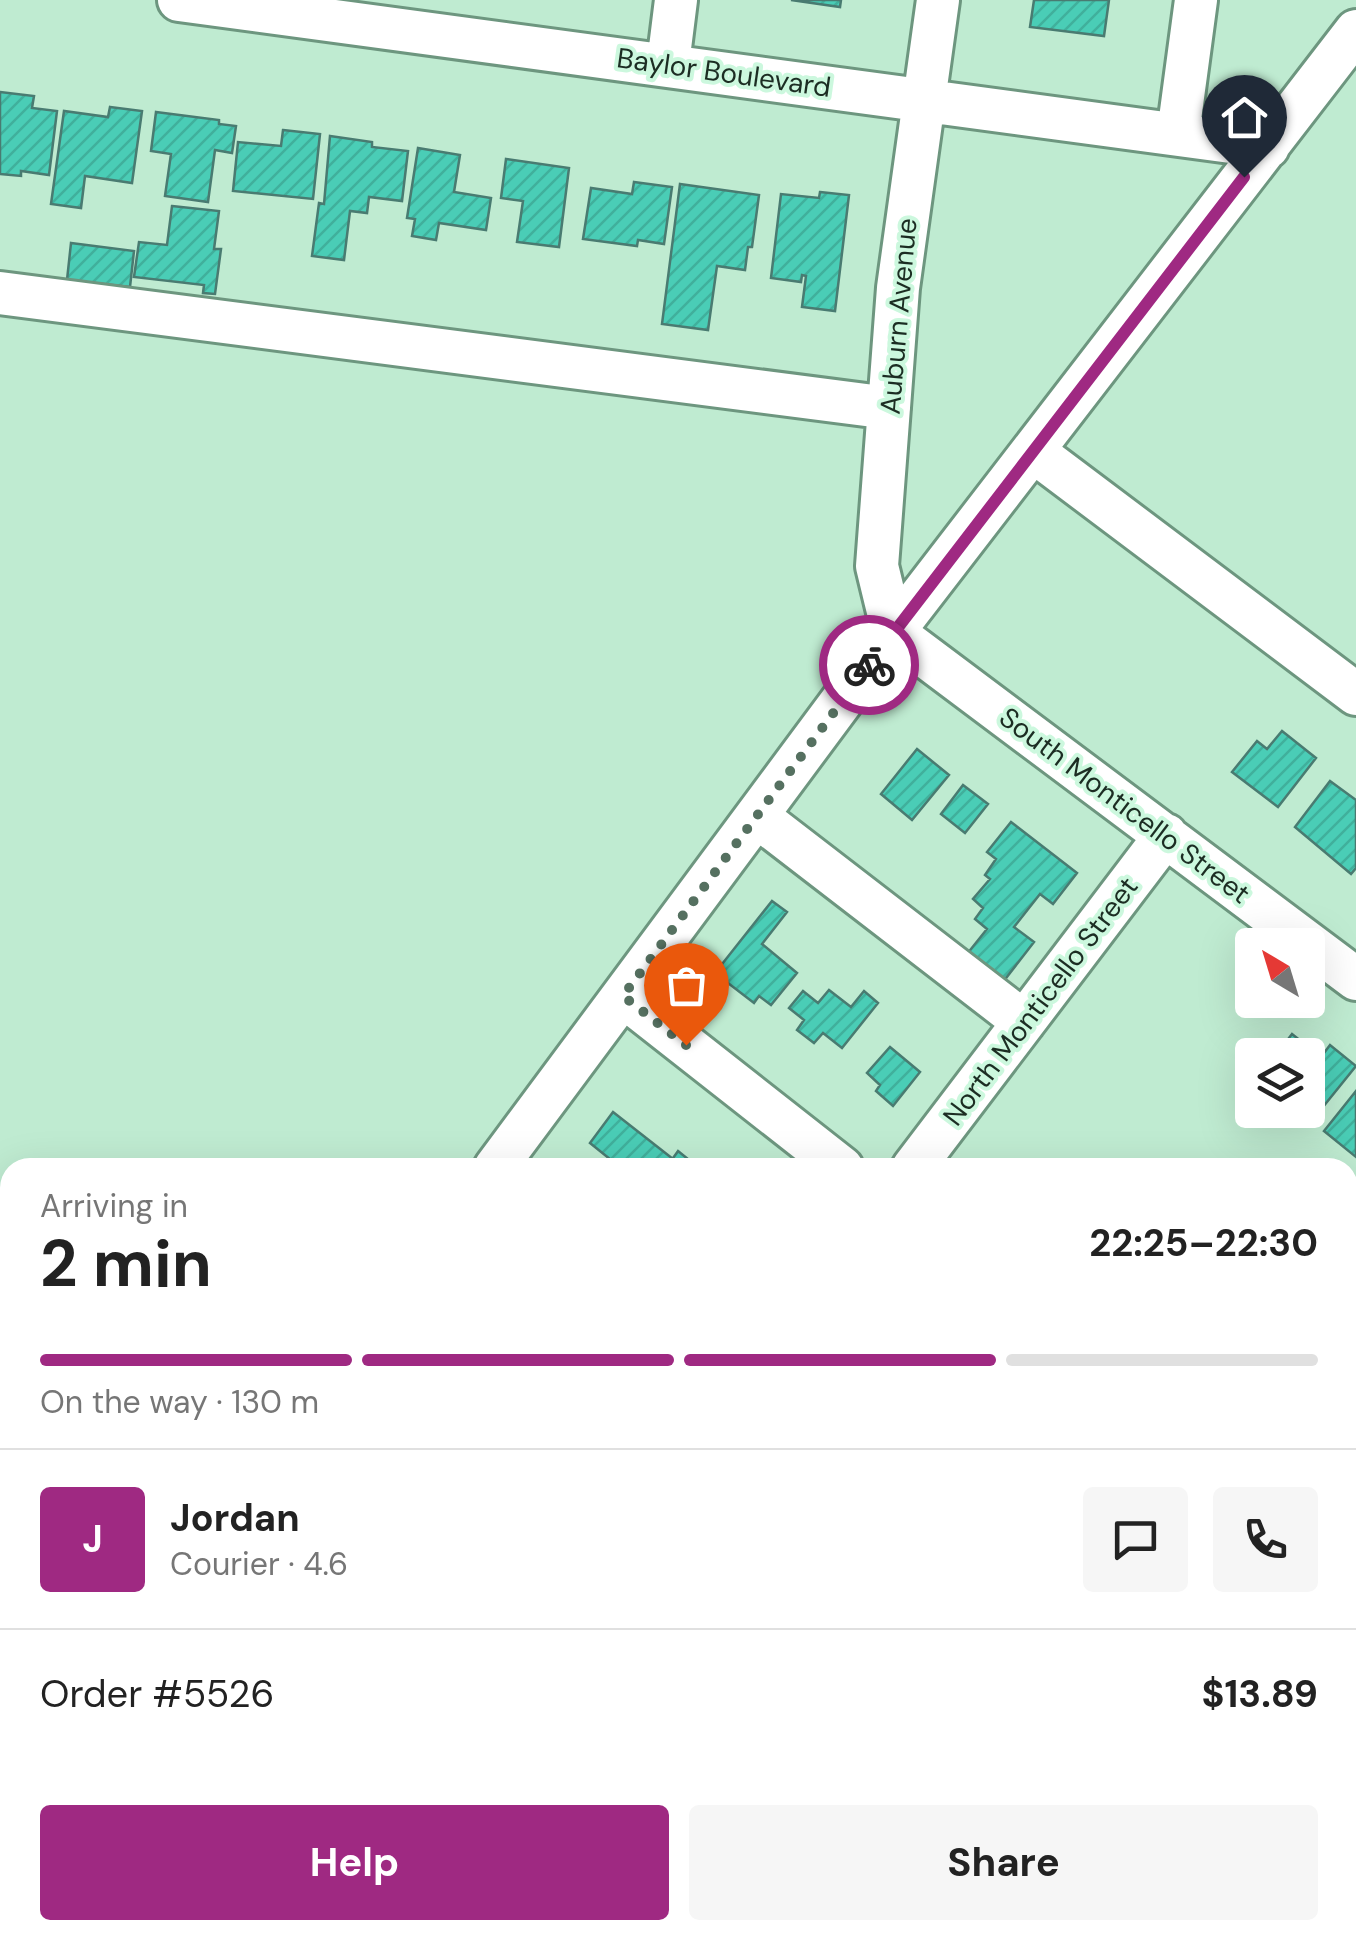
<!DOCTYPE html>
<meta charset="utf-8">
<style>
body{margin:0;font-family:"DM Sans",sans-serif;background:#f6f6f6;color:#222;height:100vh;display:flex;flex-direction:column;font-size:38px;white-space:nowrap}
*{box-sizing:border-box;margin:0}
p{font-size:32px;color:#767676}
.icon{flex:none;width:55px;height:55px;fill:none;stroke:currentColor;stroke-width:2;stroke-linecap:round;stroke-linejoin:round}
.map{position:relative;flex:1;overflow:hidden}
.panel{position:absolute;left:0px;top:1158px;width:1358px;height:782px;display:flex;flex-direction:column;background:#fff;border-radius:30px 30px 0 0;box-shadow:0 10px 40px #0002}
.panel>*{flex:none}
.needle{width:65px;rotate:322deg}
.buttons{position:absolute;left:1235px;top:928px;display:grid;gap:20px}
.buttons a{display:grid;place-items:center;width:90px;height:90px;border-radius:10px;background:#fff;box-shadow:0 10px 40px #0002;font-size:50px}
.pin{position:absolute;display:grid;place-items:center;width:85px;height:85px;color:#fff;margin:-102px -42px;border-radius:50% 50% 50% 0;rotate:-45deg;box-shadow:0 0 10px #0007}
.pin .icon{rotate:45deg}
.courier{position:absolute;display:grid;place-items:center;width:100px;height:100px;margin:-50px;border:8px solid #9f2982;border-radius:50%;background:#fff;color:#222;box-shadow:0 2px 12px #0007}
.headline em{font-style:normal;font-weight:700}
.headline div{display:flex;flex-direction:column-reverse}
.headline{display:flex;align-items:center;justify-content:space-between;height:170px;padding:0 40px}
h1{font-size:65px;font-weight:700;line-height:75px}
.bar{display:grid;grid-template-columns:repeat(4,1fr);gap:15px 10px;align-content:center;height:120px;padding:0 40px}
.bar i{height:12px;border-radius:8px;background:#e0e0e0}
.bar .active{background:#9f2982}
.bar p{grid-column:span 4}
.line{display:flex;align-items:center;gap:25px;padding:0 40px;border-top:2px solid #e0e0e0}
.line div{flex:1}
.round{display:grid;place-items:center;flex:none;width:105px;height:105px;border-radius:10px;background:#f6f6f6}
.button{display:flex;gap:20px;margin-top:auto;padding:20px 40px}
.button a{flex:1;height:115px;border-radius:10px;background:#9f2982;color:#fff;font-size:40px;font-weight:700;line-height:115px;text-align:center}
.button a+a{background:#f6f6f6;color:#222}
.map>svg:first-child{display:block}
.building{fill:url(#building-hatch);stroke:#497b71;stroke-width:2.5}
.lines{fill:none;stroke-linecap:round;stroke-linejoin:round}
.minor-casing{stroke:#6d967f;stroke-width:48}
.minor{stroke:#fff;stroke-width:42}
.done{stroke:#557060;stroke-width:10;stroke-dasharray:0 18}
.route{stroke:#9f2982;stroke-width:12}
.labels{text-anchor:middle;stroke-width:8;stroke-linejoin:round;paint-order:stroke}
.street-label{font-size:28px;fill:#1c2d23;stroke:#ccf8de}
</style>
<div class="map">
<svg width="1356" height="1938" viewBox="0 0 1356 1938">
<defs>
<pattern id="building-hatch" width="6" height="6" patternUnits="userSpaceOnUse" patternTransform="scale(2.5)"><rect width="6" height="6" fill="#4acdb6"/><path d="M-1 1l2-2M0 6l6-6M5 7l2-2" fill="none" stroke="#40b09c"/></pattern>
</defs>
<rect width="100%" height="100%" fill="#bfebd1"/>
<!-- building -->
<path class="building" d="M791 0H841L840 7Z
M1034 0H1109L1104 36 1030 27Z
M0 92 34 96 32 108 57 111 49 175 21 171V176L0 174Z
M110 107 142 111 132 183 85 176 81 208 51 204 64 111 108 117Z
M156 112 219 120V124L236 126 232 153 215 150 208 202 165 196 171 154 151 151Z
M283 130 320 134 313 199 233 191 238 142 281 146Z
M330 136 372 142V147L408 151 402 201 369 197 367 213 350 211 344 260 312 256 319 203 324 204Z
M418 148 460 155 454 192 491 198 486 230 439 223 436 240 412 236 415 219 407 218Z
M506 159 569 168 559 247 517 242 523 201 501 198Z
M634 182 672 187 664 244 638 240 637 246 583 239 591 188 632 194Z
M680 184 759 195 752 247H748L745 270 717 266 708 330 662 324Z
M820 192 849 195 835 311 802 307 806 276 802 275 801 282 771 278 781 194 819 198Z
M172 206 219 211 214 249H221L215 294 203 293 204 285 134 277 139 242 167 245Z
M71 243 134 251 130 287 67 280Z
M1282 731 1316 758 1278 807 1232 772 1257 741 1267 749Z
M917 749 949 775 912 820 881 794Z
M1330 781 1356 800V868L1351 874 1295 827Z
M963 785 988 804 965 833 941 814Z
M1011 822 1077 873 1053 904 1040 894 1014 927 1034 942 1003 982 967 954 987 929 975 919 983 908 973 899 990 879 985 875 996 859 987 852Z
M772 901 787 912 762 944 797 973 771 1005 759 996 754 1003 715 973Z
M829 990 851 1007 864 991 878 1003 842 1048 823 1033 814 1043 797 1030 804 1020 789 1008 803 991 818 1003Z
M1292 1034 1321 1057 1330 1045 1356 1066 1310 1123 1294 1110H1308V1055H1276Z
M890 1047 920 1072 893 1106 876 1091 880 1085 867 1073Z
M1356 1091V1157L1324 1131Z
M613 1112 673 1159 666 1168H621L590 1143Z
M678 1151 699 1168H666Z
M1348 1673 1356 1679V1690L1348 1701Z
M126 1930H197L199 1932 195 1938H120Z
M836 1930H908L902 1938H838L833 1934Z
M1237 1930H1320L1330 1938H1245Z"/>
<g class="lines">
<!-- minor casing -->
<g class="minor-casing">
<path id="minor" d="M179 0 1268 147
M938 0 898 288 877 566 893 632 1356 979
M668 64 676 0
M1178 134 1196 0
M0 293 889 408
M1033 451 1356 694
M758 817 1024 1022
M623 996 842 1168
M495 1168 893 632 1356 31
M913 1168 1166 835
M1348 1553 1356 1559
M0 1817 10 1804
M1348 1845 1356 1851
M331 1930 338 1938
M697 1930 707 1938
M1076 1930 1087 1938"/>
</g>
<!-- minor -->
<use href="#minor" class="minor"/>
</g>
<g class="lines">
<!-- done -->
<path class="done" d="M686 1045 623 996 869 665"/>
<!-- route -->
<path class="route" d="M869 665 1244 177"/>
</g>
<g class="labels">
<!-- street labels -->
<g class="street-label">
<text transform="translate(724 72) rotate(8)" y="10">Baylor Boulevard</text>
<text transform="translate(898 316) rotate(-85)" y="10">Auburn Avenue</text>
<text transform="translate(1125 805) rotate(37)" y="10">South Monticello Street</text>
<text transform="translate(1040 1001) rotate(-53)" y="10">North Monticello Street</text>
</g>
</g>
</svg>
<div class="buttons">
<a><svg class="needle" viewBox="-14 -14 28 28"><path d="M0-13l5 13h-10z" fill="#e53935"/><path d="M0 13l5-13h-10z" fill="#767676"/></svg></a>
<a><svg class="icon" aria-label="layers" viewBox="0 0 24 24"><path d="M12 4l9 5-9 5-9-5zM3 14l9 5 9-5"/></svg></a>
</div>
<div class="pin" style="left:686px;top:1045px;background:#ea580c"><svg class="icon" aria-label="bag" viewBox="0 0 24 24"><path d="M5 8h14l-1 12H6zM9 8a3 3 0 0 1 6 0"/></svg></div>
<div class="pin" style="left:1244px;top:177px;background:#1f2937"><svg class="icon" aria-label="home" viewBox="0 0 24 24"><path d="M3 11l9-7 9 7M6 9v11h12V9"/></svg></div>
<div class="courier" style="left:869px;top:665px"><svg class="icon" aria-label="bike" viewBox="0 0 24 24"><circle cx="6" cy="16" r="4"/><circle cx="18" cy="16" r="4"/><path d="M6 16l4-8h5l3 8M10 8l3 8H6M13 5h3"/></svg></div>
<section class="panel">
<div class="headline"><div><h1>2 min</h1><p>Arriving in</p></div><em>22:25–22:30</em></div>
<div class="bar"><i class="active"></i><i class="active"></i><i class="active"></i><i></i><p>On the way · 130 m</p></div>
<div class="line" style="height:180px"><b class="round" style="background:#9f2982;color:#fff">J</b><div><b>Jordan</b><p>Courier · 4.6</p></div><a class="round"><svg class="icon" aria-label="chat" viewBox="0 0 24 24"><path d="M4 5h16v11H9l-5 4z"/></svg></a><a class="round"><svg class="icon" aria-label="phone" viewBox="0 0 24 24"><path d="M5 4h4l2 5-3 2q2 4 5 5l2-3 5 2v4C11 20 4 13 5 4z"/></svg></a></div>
<div class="line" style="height:130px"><div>Order #5526</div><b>$13.89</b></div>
<div class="button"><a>Help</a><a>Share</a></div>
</section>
</div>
